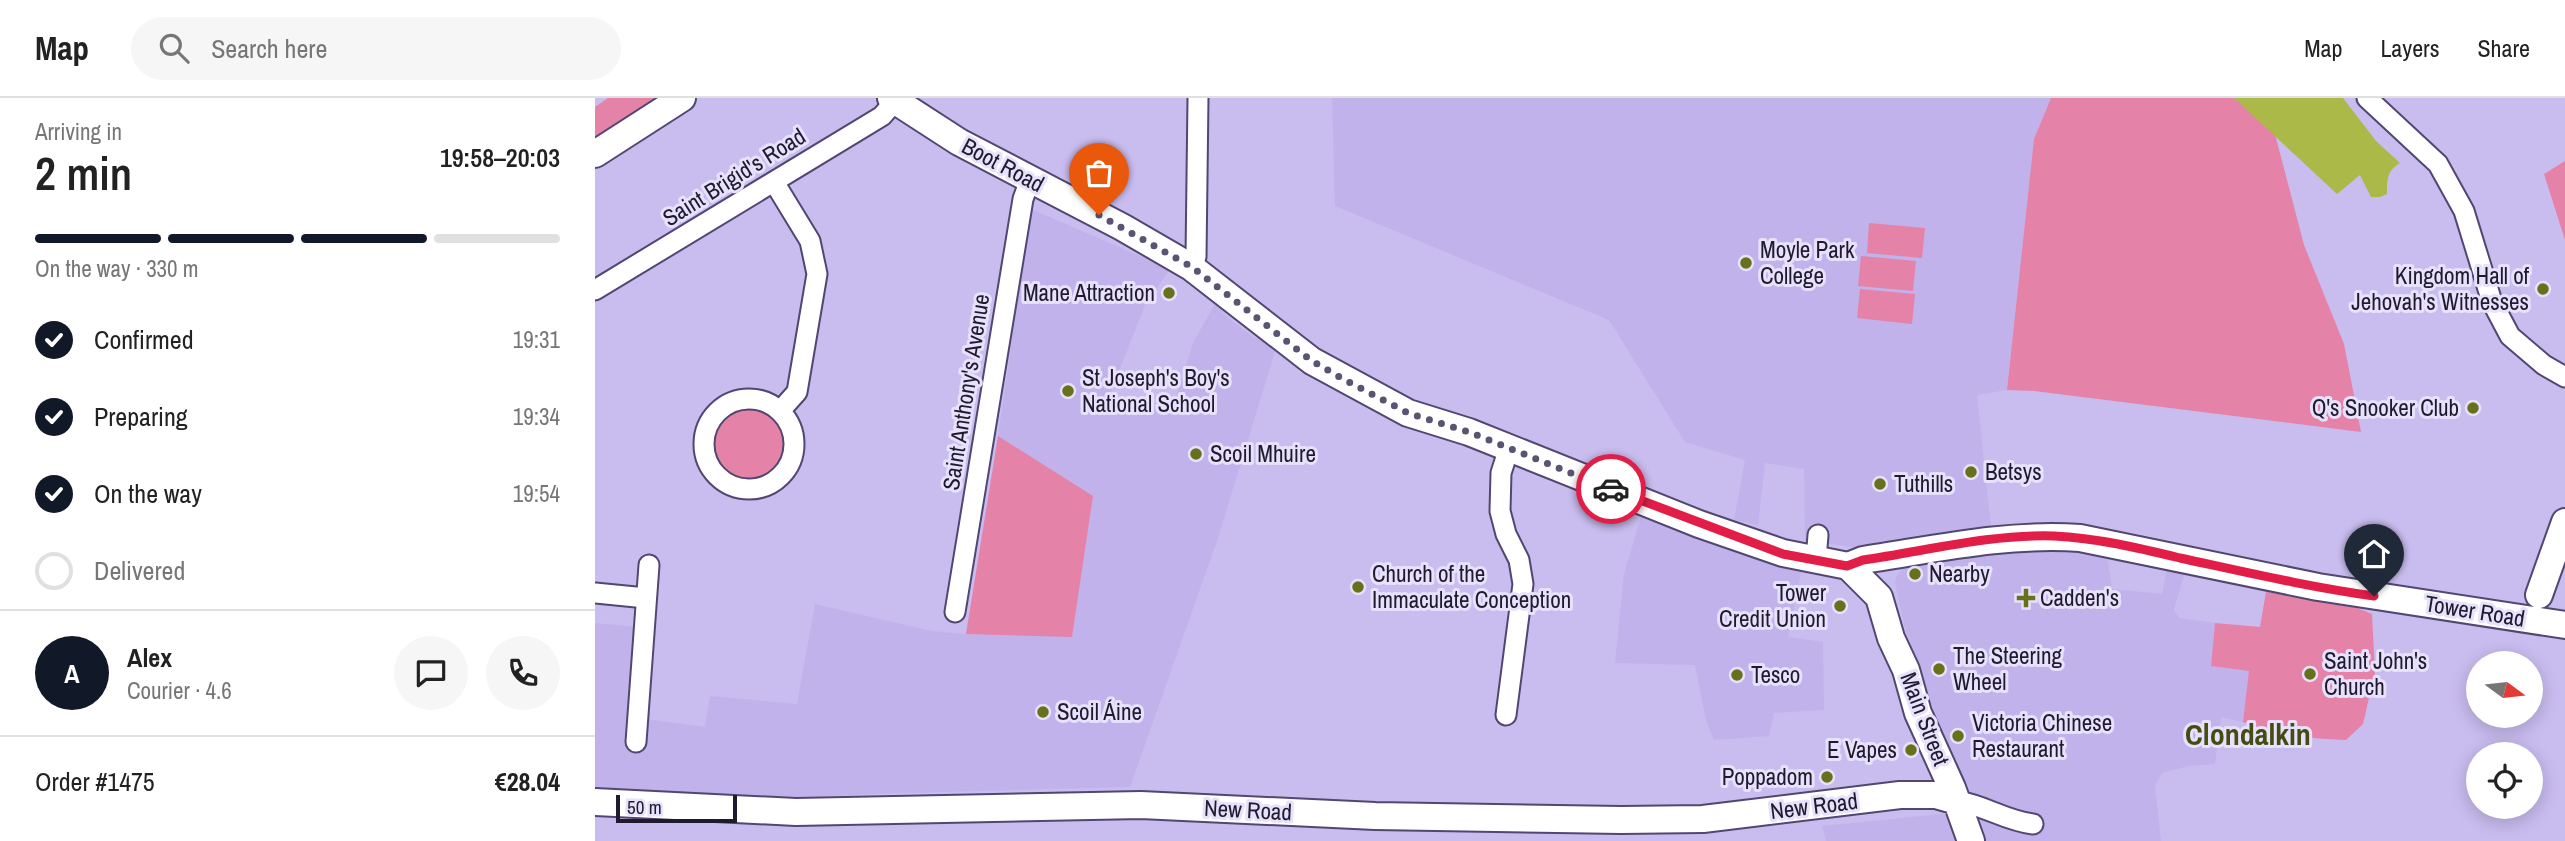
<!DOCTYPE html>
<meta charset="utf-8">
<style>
body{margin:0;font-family:"Archivo Narrow",sans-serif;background:#f6f6f6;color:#222;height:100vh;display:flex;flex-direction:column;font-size:26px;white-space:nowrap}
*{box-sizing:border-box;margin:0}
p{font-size:23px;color:#767676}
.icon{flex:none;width:38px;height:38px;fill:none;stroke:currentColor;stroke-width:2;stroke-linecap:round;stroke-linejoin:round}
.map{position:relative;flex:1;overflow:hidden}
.panel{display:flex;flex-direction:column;background:#fff;width:595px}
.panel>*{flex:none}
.needle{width:46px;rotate:105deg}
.fabs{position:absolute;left:1871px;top:553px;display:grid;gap:14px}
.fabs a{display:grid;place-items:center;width:77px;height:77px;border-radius:50%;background:#fff;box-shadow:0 4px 18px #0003;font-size:35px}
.scale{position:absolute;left:21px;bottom:18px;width:121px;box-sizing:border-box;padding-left:7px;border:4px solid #1f1a2d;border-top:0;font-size:19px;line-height:24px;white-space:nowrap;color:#1f1a2d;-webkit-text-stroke:5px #e7e1fc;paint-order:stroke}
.pin{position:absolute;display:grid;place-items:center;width:60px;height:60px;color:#fff;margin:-72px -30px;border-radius:50% 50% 50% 0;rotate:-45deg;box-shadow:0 0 7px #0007}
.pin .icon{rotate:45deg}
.courier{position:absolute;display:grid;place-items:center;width:70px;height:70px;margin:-35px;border:5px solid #e11d48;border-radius:50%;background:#fff;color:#222;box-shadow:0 2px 9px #0007}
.overview em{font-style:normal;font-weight:600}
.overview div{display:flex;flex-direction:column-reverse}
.overview{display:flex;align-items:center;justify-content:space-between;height:119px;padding:0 35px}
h1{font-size:46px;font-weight:600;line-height:52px}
.bar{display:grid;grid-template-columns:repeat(4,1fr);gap:10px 7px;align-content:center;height:84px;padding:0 35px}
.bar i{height:9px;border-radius:5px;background:#e0e0e0}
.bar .active{background:#111827}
.bar p{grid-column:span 4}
.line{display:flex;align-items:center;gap:18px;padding:0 35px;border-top:2px solid #e0e0e0}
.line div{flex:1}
.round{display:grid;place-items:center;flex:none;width:74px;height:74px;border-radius:37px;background:#f6f6f6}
ol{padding:0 35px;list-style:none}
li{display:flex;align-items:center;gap:21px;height:77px}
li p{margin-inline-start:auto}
li .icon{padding:7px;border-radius:50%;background:#111827;color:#fff;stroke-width:4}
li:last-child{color:#767676}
li i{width:38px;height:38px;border:4px solid #e0e0e0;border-radius:50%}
header{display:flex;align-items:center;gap:42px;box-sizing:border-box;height:98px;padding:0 35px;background:#fff;border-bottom:2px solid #e0e0e0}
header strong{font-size:33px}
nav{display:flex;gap:38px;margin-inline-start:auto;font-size:24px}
.search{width:490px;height:63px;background:#f6f6f6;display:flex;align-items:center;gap:18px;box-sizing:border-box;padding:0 24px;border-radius:38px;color:#767676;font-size:26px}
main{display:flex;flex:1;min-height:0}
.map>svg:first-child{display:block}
.built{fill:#c1b2ec}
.green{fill:#e482a8}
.water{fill:#aab947}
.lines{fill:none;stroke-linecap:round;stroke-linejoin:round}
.street-casing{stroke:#524672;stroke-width:23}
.secondary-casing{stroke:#524672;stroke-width:30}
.street{stroke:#fff;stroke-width:19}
.secondary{stroke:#fff;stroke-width:26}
.done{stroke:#5a5371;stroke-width:7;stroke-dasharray:0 12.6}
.route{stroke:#e11d48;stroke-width:9}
.poi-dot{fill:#67711b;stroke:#e7e1fc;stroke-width:2.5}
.labels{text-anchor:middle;stroke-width:6;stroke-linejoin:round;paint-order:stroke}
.street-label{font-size:23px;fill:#1f1a2d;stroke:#e7e1fc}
.poi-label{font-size:23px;fill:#1f1a2d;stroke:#e7e1fc;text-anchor:start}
.district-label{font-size:30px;font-weight:bold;fill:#454c11;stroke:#e7e1fc}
</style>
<header>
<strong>Map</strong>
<div class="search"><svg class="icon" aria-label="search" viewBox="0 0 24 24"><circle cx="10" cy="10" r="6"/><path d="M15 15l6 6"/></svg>Search here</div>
<nav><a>Map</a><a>Layers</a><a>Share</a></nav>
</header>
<main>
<section class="panel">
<div class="overview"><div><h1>2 min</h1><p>Arriving in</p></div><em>19:58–20:03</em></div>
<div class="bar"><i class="active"></i><i class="active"></i><i class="active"></i><i></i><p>On the way · 330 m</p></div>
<ol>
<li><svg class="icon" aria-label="check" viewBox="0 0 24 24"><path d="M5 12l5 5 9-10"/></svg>Confirmed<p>19:31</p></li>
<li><svg class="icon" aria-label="check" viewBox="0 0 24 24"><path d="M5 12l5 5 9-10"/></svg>Preparing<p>19:34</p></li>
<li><svg class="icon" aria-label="check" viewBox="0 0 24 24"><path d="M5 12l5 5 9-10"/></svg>On the way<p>19:54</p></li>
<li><i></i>Delivered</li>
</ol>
<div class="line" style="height:126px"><b class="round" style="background:#111827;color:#fff">A</b><div><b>Alex</b><p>Courier · 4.6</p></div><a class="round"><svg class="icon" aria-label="chat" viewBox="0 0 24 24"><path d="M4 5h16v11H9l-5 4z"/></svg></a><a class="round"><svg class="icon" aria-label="phone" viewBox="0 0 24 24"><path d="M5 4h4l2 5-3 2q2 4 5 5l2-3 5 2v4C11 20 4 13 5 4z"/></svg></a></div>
<div class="line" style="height:91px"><div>Order #1475</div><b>€28.04</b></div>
</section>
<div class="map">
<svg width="1970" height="743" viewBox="0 0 1970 743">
<rect width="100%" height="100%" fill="#c9bcef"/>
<!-- built -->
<path class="built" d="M737 0H1456L1439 41 1412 292 1382 297 1396 429 1268 450 1210 443 1209 371 1170 365 1163 427 1139 422 1150 362 1090 344 1014 222 740 108Z
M436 111 575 171 550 207 515 296 577 313 598 245 621 204 628 210 627 215 659 240 668 241 681 250 623 440 535 689 275 696 164 702 0 689V525L42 529 50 621 110 629 115 598 202 606 220 506 336 533 371 536 477 538 498 398 403 338Z
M1046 419 1206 474 1193 539 1228 544 1229 612 1179 615 1174 638 1119 642 1111 622 1100 567 1020 565 1029 476Z
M1411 454H1473L1512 457 1517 491 1567 496 1572 470 1590 475 1579 511 1584 520 1620 525 1616 568 1655 573 1648 624 1626 619 1620 666 1593 668 1567 675 1560 688 1566 743H1385L1309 527 1300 485 1302 477 1312 467Z
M1347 716 1352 718 1361 743H1231L1227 728Z"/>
<!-- green -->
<path class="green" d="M13 0H65L0 40V9Z
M1456 0H1639L1680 36 1709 147 1749 246 1766 334 1439 293 1412 292 1439 41Z
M1970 63V142L1949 76Z
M1274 125 1330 130 1327 160 1272 155Z
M1266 158 1321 163 1318 193 1263 188Z
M1265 191 1320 196 1317 226 1262 220Z
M119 345a35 35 0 1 1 70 0a35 35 0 1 1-70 0Z
M403 338 498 398 477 539 371 536Z
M1671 494 1762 510 1777 516 1780 574 1768 626 1751 642C1715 641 1683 637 1648 624L1654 573 1616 568 1620 525 1665 529Z"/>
<!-- water -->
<path class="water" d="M1639 0H1748L1781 43 1805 65C1792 73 1792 81 1792 96L1785 99H1776L1765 77 1742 96Z"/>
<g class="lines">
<!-- street casing -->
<g class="street-casing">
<path id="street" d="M1772 0 1843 66 1869 113 1897 204 1915 238 1949 267 1970 279
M179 84 215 143 222 176 202 294 185 313
M596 169 601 159 603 0
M0 192 287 18 300 3
M109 346a45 45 0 1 1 90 0a45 45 0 1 1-90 0Z
M1221 462 1223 437
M0 495 51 500
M360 514 428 101 435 82
M911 617 928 486 924 462 911 436 905 413 906 375 914 350
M41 644 54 467
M1362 703C1389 707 1411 723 1438 726"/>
</g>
<!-- secondary casing -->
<g class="secondary-casing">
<path id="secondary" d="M296 0 364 44 527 129 596 169 717 263 813 315 874 334 1104 426 1188 455 1253 468 1268 462C1341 451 1411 435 1485 440L1723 489 1970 527
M0 56 87 0
M1253 468 1284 499 1296 540 1311 572 1323 615 1357 690 1376 743
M1944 497 1970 424
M0 704 201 714 546 707 780 718 1026 722 1108 721 1305 697H1341L1362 703"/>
</g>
<!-- street -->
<use href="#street" class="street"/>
<!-- secondary -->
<use href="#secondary" class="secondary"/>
</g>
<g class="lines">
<!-- done -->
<path class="done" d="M504 117 597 169 717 263 750 282 813 315 874 334 1016 391"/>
<!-- route -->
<path class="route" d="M1016 391 1188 456 1252 468 1268 462C1331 453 1395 436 1459 438 1502 440 1544 450 1585 460 1650 474 1714 489 1779 498"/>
</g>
<!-- markers -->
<g class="poi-dot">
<circle cx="1151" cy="165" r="7"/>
<circle cx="1948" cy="191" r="7"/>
<circle cx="574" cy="195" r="7"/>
<circle cx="473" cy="293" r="7"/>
<circle cx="1878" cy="310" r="7"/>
<circle cx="601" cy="356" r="7"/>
<circle cx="1376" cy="374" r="7"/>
<circle cx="1285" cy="386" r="7"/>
<circle cx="1320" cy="476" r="7"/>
<circle cx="763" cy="489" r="7"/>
<path d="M1427.5 489.5h7v7h7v7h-7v7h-7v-7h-7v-7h7z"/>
<circle cx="1245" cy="508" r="7"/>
<circle cx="1344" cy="571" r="7"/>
<circle cx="1715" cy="576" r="7"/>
<circle cx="1142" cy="577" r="7"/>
<circle cx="448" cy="614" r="7"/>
<circle cx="1363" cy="638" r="7"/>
<circle cx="1316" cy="652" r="7"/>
<circle cx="1232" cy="679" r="7"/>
</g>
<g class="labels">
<!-- street labels -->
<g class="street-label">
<text transform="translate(408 67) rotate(28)" y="8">Boot Road</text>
<text transform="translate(139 79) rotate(-32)" y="8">Saint Brigid's Road</text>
<text transform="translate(371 294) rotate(-81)" y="8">Saint Anthony's Avenue</text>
<text transform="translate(1880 513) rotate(9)" y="8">Tower Road</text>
<text transform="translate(1330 621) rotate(69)" y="8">Main Street</text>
<text transform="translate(1219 708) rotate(-7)" y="8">New Road</text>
<text transform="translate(653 712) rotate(3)" y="8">New Road</text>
</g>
<!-- poi labels -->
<g class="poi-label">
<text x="1165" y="160">Moyle Park<tspan x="1165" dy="26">College</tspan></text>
<text x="1934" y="186" text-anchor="end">Kingdom Hall of<tspan x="1934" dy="26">Jehovah's Witnesses</tspan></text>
<text x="560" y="203" text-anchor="end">Mane Attraction</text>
<text x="487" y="288">St Joseph's Boy's<tspan x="487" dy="26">National School</tspan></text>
<text x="1864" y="318" text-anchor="end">Q's Snooker Club</text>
<text x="615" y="364">Scoil Mhuire</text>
<text x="1390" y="382">Betsys</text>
<text x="1299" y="394">Tuthills</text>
<text x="777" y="484">Church of the<tspan x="777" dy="26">Immaculate Conception</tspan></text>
<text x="1334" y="484">Nearby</text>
<text x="1231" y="503" text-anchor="end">Tower<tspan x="1231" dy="26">Credit Union</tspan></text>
<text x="1445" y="508">Cadden's</text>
<text x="1358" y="566">The Steering<tspan x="1358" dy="26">Wheel</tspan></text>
<text x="1729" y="571">Saint John's<tspan x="1729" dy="26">Church</tspan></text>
<text x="1156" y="585">Tesco</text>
<text x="462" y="622">Scoil Áine</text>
<text x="1377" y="633">Victoria Chinese<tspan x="1377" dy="26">Restaurant</tspan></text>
<text x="1302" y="660" text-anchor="end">E Vapes</text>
<text x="1218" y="687" text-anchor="end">Poppadom</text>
</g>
<!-- district labels -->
<g class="district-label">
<text x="1653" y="647">Clondalkin</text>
</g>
</g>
</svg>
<div class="fabs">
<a><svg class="needle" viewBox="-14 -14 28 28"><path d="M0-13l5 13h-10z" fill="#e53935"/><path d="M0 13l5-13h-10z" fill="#767676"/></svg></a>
<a><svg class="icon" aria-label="locate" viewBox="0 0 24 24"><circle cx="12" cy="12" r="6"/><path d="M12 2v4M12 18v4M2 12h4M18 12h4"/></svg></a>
</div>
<div class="scale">50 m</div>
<div class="pin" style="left:504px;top:117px;background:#ea580c"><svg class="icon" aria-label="bag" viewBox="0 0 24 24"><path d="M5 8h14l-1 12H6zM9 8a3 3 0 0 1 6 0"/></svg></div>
<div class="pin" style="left:1779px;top:498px;background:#1f2937"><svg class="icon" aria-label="home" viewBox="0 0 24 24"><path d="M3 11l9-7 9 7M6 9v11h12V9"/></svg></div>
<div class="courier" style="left:1016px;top:391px"><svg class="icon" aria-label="car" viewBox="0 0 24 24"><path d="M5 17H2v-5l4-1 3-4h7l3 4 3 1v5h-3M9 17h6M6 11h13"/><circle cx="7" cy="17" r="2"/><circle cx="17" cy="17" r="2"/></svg></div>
</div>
</main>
